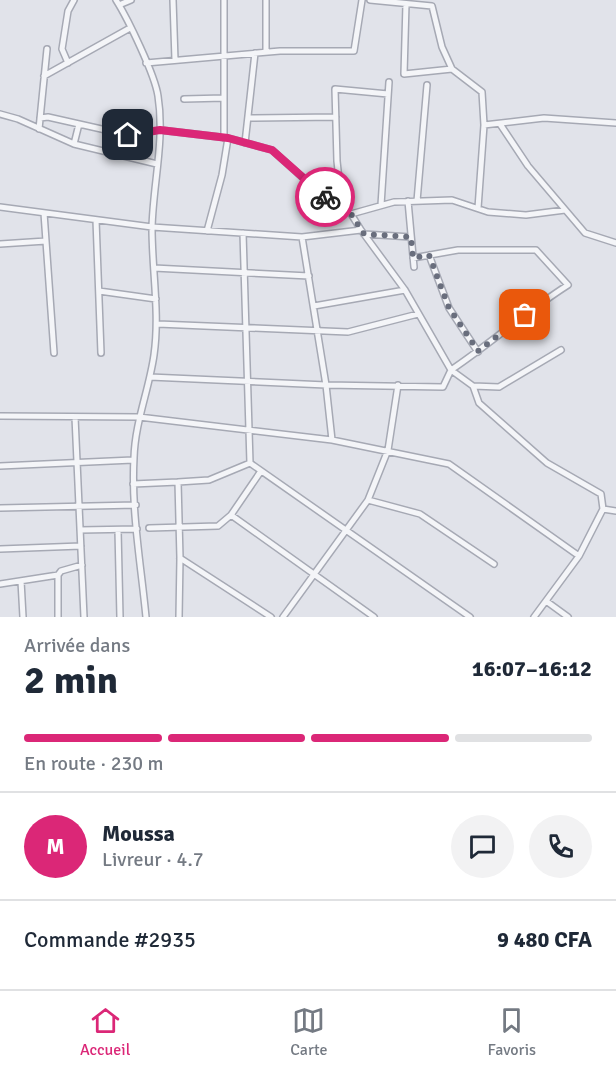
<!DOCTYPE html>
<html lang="fr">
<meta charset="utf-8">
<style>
body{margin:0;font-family:Signika,sans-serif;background:#f2f2f3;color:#1f2937;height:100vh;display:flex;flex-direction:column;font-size:22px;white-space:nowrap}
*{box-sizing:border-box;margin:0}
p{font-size:20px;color:#747a83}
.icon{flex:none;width:33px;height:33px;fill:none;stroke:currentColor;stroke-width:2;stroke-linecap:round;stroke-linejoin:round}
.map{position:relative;height:617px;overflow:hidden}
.drawer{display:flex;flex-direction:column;background:#fff;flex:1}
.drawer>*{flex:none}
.pin{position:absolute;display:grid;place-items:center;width:51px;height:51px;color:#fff;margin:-26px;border-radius:12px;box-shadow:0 3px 9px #0006}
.courier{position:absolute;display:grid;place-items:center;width:60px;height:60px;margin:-30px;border:4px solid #db2777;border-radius:50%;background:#fff;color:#222;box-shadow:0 2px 8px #0007}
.overview em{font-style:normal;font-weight:700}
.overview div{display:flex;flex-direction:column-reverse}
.overview{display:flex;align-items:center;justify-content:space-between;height:102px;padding:0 24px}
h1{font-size:39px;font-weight:700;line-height:45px}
.bar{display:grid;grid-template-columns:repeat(4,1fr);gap:9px 6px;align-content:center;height:72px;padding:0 24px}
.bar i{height:8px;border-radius:4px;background:#e0e1e3}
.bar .on{background:#db2777}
.bar p{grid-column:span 4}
.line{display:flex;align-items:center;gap:15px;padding:0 24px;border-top:2px solid #e0e1e3}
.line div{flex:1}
.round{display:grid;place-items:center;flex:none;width:63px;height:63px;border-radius:32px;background:#f2f2f3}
.menu{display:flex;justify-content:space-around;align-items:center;height:84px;border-top:2px solid #e0e1e3;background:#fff;font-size:16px;color:#747a83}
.menu a{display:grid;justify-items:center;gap:3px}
.menu .on{color:#db2777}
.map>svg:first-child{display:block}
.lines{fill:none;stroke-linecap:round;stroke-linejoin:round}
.street-casing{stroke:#a6a9b4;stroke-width:8}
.street{stroke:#f4f5f8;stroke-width:5}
.done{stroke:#696e7d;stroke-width:6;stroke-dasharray:0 10.8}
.route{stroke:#db2777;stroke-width:8}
</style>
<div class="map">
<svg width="616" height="617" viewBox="0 0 616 617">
<rect width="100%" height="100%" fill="#e1e3ea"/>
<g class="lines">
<!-- street casing -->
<g class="street-casing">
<path id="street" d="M116 0C128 19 155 75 158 96 165 140 153 184 152 228 152 271 160 313 154 355 149 390 135 422 134 458 131 510 141 565 146 617
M173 0 175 60
M266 0V52
M370 0 432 6 442 47 452 69 482 92 484 125 478 208
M406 4 404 74 452 69
M119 5 131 0
M68 63 62 49 68 11 74 0
M146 63 280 51H354L362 0
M44 76 130 28
M184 99 224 98
M0 114 18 119 74 144 157 164
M40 118 48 117 128 135 160 130 228 138 222 175 207 231
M248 118 336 117
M500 124 528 166 585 233 616 243
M484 125 544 118 616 123
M39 129 47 49
M224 138V0
M228 138 272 150 322 195 351 214 394 202 452 200 488 212 526 215 565 210
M245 143 255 53
M74 144 79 124
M123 156 128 135
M408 201 414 267
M417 201 427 85
M381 205 389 82
M0 207 152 227 302 237 361 230 351 214
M342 208 337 161 335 89 388 94
M44 213 54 353
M96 220 101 353
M243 233 250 463
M364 234 411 237
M302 237 326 385 332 440
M0 244 46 241
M429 255 449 308 478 352
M413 258 458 250H536L568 285C527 311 491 343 451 370L473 386 499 387 561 350
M154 268 309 276
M99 291 156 299
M314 306 405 290
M158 324 348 332 418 314
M150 377 326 385 443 387 451 370 405 290 361 230
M473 386 479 403 547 463 601 494 603 509 616 511
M0 416 139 417 332 440 449 464 579 556
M75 417 84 617
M250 463 470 617
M0 466 133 460
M133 484 178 482
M368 500 420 514 494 564
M0 508 136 505
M231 515 374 617
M149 528 218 526 231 515 261 471
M80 530 137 529
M118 530 120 617
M0 549 81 546
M180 558 271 617
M21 581 23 617
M0 584 58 575
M546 601 568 617
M58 617V575L61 571 82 565
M179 617 180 558 178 482 209 480 250 463
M283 617 368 500 388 450 398 385
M534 617 579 556 603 509"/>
</g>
<!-- street -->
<use href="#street" class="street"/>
</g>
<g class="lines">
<!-- done -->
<path class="done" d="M325 197 351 214 364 234 411 237 413 258 429 255 449 308 478 351 525 315"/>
<!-- route -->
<path class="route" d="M128 135 160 130 228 138 272 150 325 197"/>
</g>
</svg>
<div class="pin" style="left:525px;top:315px;background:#ea580c"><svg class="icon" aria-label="bag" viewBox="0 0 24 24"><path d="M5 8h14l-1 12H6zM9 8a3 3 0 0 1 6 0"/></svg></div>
<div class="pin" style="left:128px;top:135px;background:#1f2937"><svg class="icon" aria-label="home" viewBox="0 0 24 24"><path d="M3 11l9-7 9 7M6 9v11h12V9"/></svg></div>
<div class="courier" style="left:325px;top:197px"><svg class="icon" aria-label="bike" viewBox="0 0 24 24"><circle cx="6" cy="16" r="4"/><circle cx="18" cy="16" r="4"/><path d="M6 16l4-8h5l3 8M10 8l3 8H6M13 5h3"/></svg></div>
</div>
<section class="drawer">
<div class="overview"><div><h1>2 min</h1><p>Arrivée dans</p></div><em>16:07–16:12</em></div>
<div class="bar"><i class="on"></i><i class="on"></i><i class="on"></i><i></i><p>En route · 230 m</p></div>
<div class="line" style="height:108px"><b class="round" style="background:#db2777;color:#fff">M</b><div><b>Moussa</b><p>Livreur · 4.7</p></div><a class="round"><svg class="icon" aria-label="chat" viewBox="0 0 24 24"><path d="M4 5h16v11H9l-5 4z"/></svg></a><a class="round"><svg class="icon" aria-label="phone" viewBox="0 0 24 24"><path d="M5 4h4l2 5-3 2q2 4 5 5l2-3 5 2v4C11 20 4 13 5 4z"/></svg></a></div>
<div class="line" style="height:78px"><div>Commande #2935</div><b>9 480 CFA</b></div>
</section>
<nav class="menu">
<a class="on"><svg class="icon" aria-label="home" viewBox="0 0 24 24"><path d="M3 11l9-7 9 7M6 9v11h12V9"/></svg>Accueil</a>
<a><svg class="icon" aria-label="map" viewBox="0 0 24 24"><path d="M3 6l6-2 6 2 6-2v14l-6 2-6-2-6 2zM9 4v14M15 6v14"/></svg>Carte</a>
<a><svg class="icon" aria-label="saved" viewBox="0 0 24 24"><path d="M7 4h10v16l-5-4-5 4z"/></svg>Favoris</a>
</nav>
